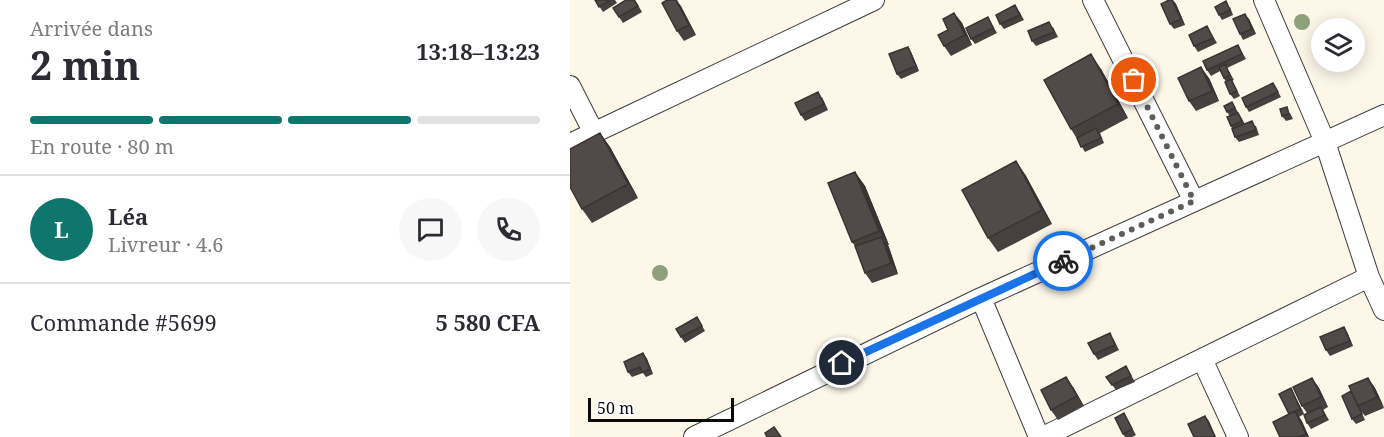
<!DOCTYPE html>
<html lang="fr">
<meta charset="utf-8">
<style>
body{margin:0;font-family:"Noto Serif",serif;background:#f7f7f7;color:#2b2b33;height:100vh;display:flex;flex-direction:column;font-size:22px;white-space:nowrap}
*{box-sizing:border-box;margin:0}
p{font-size:20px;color:#7c7c81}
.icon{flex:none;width:33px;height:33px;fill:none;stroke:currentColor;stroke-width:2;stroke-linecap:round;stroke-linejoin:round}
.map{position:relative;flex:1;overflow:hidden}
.details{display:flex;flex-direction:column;background:#fff;width:570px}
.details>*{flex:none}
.fabs{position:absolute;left:741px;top:18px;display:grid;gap:12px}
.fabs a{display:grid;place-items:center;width:54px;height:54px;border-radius:50%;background:#fff;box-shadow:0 3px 15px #0003;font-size:30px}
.scale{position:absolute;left:18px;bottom:15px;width:146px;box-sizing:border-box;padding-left:6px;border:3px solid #0a0a0a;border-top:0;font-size:16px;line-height:21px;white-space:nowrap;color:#0a0a0a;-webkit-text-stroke:4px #fff;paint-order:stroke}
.pin{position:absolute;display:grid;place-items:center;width:51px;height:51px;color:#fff;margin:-26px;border:3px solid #fff;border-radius:50%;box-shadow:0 2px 6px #0007}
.courier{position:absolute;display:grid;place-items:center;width:60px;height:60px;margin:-30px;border:4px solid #1a73e8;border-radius:50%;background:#fff;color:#222;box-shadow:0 2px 8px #0007}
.head em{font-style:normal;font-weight:700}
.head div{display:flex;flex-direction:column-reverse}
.head{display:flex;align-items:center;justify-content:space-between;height:102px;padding:0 30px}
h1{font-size:39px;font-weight:700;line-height:45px}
.bar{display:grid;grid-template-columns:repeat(4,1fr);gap:9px 6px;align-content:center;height:72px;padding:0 30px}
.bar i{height:8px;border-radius:4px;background:#e1e1e2}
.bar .selected{background:#0f766e}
.bar p{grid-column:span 4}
.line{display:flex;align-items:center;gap:15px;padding:0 30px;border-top:2px solid #e1e1e2}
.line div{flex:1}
.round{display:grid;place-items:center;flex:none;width:63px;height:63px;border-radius:32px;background:#f7f7f7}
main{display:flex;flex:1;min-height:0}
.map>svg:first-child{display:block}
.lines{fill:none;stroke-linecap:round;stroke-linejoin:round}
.minor-casing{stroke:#3d3d3d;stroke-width:22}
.minor{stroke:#fff;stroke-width:20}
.tree{fill:#8fa07d}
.wall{fill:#46403e}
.shaded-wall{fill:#393432}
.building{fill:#514a48;stroke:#393432;stroke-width:1.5}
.done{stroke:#5f5d58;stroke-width:6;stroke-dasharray:0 10.8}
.route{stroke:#1a73e8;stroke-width:8}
</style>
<main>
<section class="details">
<div class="head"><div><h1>2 min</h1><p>Arrivée dans</p></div><em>13:18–13:23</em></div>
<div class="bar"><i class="selected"></i><i class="selected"></i><i class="selected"></i><i></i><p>En route · 80 m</p></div>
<div class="line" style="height:108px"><b class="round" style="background:#0f766e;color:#fff">L</b><div><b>Léa</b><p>Livreur · 4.6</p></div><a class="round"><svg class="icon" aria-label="chat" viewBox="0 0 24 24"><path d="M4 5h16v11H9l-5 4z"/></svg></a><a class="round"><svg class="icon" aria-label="phone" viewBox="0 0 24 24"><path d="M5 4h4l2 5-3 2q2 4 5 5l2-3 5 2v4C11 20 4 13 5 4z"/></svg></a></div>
<div class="line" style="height:78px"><div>Commande #5699</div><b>5 580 CFA</b></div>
</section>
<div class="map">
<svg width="814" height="437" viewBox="0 0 814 437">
<rect width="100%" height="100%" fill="#fdf7ea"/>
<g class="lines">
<!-- minor casing -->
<g class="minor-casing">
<path id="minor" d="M523 0 624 201
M694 0 755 142 799 277 814 310
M0 86 24 133
M0 144 304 0
M411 298 469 437
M632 359 668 437
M124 437 411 298 814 115
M473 437 799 277"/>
</g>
<!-- minor -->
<use href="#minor" class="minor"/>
</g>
<!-- trees -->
<g class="tree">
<circle cx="732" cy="22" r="8"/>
<circle cx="90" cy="273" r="8"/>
</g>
<!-- wall -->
<path class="wall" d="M25 0H45L47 3 33 12Z
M65 0 72 12 53 23 49 17Z
M97 0H107L126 35 114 41 107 31Z
M603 0 606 4 615 25 604 29 600 24Z
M660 7 663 15 652 20 649 15Z
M449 11 454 20 434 29 430 24Z
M384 13 392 23 402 45 381 56 374 46Z
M418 17 427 33 405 44 401 39Z
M679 19 686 34 673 40 670 34Z
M637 26 647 43 628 52 624 46Z
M483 27 488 37 466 46 462 41Z
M668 45 676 59 657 68 664 80 662 81 670 96 664 99 660 94 656 82 650 71 641 76 637 70Z
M341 52 349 71 331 79 327 74Z
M531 69 558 118 530 133 534 143 515 152 501 129Z
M639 78 649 101 626 111 619 101Z
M703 83 711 97 679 112 676 107Z
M252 97 258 110 235 121 231 115Z
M662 102 675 124 686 126 689 135 669 142 665 137 661 126 660 116 657 112Z
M720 113 723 119 716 121 712 116Z
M30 133 40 147 68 198 22 223 12 209Z
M446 161 456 176 482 224 428 252 418 238Z
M285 172 295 186 319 245H318L328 274 302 283 295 273 285 246 282 242Z
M127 317 135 331 115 343 111 337Z
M777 332 783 346 760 356 756 350Z
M543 338 549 350 528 360 524 354Z
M73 353 77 359 83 374 76 377 73 373 62 377 58 372Z
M556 366 565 382 546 390 536 377Z
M742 378 749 388 758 407 753 410 759 420 741 429 737 423V413L732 406Z
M798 378 805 388 814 408 795 416 791 411 795 420 786 424 782 419 781 391Z
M503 387 514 406 488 420 481 410Z
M721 388 734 414 729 417 739 437H710L719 414Z
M554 413 566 435 562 437H555L553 434Z"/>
<!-- shaded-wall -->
<path class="shaded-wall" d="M106 0 111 6 126 35 119 25Z
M602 0 606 4 615 25 611 19Z
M384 13 392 23 402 45 395 35Z
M675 14 679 19 686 34 682 29Z
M338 47 341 52 349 71 346 66Z
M521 54 531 69 558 118 548 104Z
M631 67 639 78 649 101 642 91Z
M30 133 40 147 68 198 58 184Z
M446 161 456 176 482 224 472 210Z
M285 172 295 186 319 245 309 231Z
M312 237 319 247 328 274 321 263Z
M774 327 777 332 783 346 780 341Z
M73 353 77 359 83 374 80 369Z
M496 377 503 387 514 406 507 396Z
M742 378 749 388 758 407 751 397Z
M798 378 805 388 814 407 807 397Z
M721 388 734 414 730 409Z
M725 411 732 421 739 437H738L736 434Z
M635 416 639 421 646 437H645Z"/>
<!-- building -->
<path class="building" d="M25 0H40L29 7Z
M56 0H64L68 6 49 17 43 8Z
M97 0H106L119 25 107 31 92 3Z
M599 0H602L611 19 600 24 591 4Z
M656 1 660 10 649 15 645 7Z
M445 5 450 15 430 24 426 15Z
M384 13 395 35 374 46 368 35 378 30 373 19Z
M675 14 682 29 670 34 663 19Z
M418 17 423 28 401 39 396 28Z
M479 22 484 32 462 41 458 31Z
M637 26 643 38 624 46 619 35Z
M668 45 672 54 637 70 633 61Z
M338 47 346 66 327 74 319 54Z
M521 54 548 104 501 129 474 80Z
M655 64 660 75 654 78 649 67Z
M631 67 642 91 619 101 608 78Z
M661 79 667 91 660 94 655 82Z
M703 83 708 92 676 107 672 98Z
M248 92 254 104 231 115 225 103Z
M662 102 665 108 657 112 654 106Z
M717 107 719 114 712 116 710 109Z
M668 113 672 121 661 126 657 117Z
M682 121 686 130 665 137 662 129Z
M526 128 531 138 511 147 507 138Z
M30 133 58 184 12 209 0 187V149Z
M446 161 472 210 418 238 392 190Z
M285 172 309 231 282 242 258 183Z
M312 237 321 263 295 273 285 246Z
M127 317 132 326 111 337 106 329Z
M774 327 780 341 756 350 750 337Z
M540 333 545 345 524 354 518 343Z
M73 353 80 369 72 372 70 367 58 372 54 362Z
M556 366 561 376 542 385 536 377Z
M496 377 507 396 481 410 471 390Z
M742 378 751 397 732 406 723 387Z
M798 378 807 397 788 406 779 386Z
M721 388 730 409 719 414 709 394Z
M781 391 792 414 782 419 772 396Z
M751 407 755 415 737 423 734 415Z
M725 411 736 434 728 437H710L703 422Z
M554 413 562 429 553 434 545 418Z
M635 416 645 437H624L618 424Z
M204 427 211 437H197L195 433Z"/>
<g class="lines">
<!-- done -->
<path class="done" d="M493 261 624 201 564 80"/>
<!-- route -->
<path class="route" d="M272 363 493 261"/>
</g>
</svg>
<div class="fabs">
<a><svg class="icon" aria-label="layers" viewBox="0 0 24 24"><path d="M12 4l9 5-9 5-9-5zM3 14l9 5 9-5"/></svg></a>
</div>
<div class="scale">50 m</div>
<div class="pin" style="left:564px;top:80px;background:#ea580c"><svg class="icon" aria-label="bag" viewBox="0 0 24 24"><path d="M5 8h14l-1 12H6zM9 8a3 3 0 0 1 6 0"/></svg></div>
<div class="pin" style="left:272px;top:363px;background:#1f2937"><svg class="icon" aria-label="home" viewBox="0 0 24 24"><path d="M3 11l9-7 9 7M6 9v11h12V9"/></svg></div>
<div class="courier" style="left:493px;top:261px"><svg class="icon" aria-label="bike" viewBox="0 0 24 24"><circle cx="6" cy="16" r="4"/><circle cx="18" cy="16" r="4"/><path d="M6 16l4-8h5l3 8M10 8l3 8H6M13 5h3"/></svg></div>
</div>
</main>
